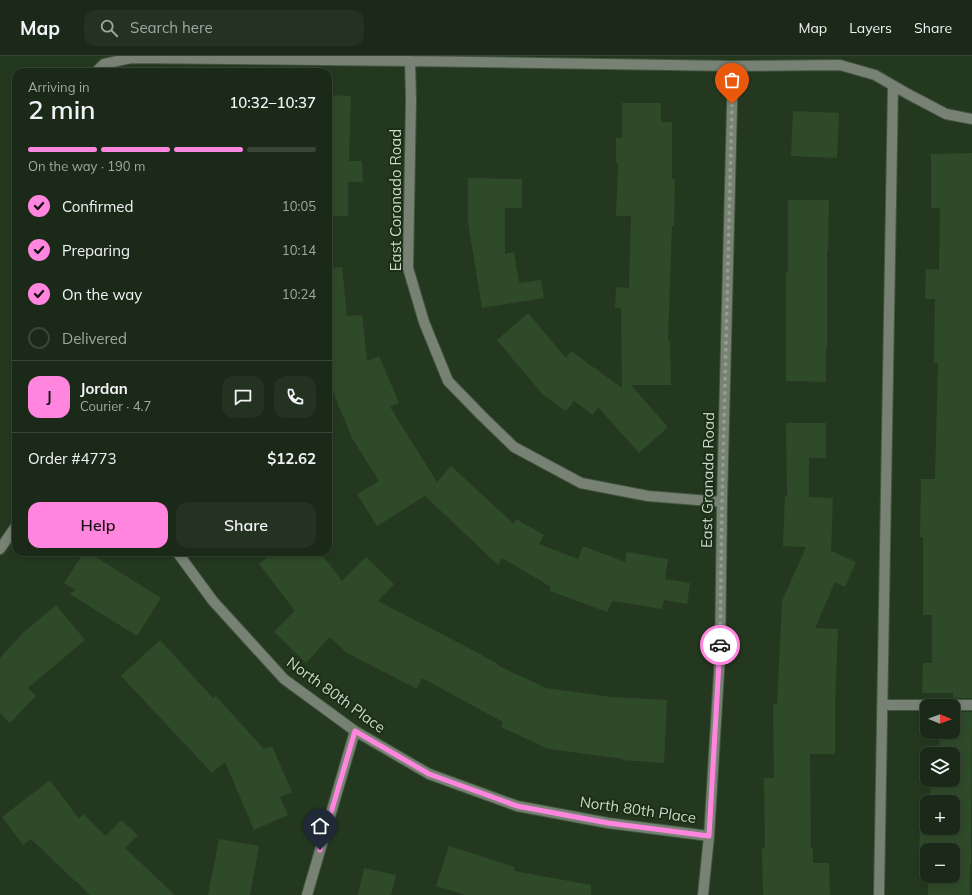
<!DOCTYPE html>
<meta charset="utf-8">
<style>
body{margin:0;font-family:Mulish,sans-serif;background:#243221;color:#f1f3f6;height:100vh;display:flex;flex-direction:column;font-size:15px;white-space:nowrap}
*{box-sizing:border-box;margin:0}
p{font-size:13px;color:#a0a7a2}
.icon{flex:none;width:22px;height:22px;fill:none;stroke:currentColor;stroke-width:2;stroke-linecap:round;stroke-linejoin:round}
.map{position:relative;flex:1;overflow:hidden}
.details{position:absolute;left:12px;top:12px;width:320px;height:488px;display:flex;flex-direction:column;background:#1b2a18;border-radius:12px;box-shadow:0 2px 6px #0003,0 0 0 1px #394637}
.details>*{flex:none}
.needle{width:26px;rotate:91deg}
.fabs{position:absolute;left:920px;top:643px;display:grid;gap:8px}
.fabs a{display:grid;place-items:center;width:40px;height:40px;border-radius:8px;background:#1b2a18;box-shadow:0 2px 6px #0003,0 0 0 1px #394637;font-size:20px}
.pin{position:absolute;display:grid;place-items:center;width:34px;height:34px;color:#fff;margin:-41px -17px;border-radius:50% 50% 50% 0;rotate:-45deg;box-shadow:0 0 4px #0007}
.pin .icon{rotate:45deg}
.courier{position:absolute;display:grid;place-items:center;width:40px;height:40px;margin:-20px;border:3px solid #ff85df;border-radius:50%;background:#fff;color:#222;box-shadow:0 1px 5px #0007}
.head em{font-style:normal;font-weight:600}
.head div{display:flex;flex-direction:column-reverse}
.head{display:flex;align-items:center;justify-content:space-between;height:68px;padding:0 16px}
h1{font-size:26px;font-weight:600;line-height:30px}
.bar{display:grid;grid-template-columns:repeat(4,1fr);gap:6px 4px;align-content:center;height:48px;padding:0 16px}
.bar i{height:5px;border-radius:3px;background:#394637}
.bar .selected{background:#ff85df}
.bar p{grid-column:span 4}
.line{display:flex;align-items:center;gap:10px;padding:0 16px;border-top:1px solid #394637}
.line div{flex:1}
.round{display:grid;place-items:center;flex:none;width:42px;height:42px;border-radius:12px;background:#243221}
ol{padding:0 16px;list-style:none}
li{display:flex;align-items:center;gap:12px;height:44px}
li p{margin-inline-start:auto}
li .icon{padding:4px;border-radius:50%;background:#ff85df;color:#111;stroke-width:4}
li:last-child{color:#a0a7a2}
li i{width:22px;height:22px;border:2px solid #394637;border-radius:50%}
.primary-button{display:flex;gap:8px;margin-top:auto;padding:8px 16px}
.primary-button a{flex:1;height:46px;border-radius:12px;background:#ff85df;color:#111;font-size:16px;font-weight:600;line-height:46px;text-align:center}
.primary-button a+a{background:#243221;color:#f1f3f6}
header{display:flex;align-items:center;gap:24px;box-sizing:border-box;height:56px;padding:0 20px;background:#1b2a18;border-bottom:1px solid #394637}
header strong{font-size:19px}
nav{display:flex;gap:22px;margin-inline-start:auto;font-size:14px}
.search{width:280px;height:36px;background:#243221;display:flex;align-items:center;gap:10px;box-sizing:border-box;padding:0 14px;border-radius:12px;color:#a0a7a2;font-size:15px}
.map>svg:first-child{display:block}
.building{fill:#2f4a28}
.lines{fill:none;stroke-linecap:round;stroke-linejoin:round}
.minor-casing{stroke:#42553e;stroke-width:12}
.minor{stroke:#778174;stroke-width:10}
.done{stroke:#919f8d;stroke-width:4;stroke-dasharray:0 7.2}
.route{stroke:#ff85df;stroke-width:5}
.labels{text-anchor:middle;stroke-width:4;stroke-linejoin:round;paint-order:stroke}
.street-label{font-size:15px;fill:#cbd7c8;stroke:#1b2e16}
</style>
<header>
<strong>Map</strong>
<div class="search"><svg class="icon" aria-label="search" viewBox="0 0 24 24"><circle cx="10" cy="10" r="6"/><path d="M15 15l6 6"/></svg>Search here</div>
<nav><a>Map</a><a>Layers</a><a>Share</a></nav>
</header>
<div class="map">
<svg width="972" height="839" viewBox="0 0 972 839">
<rect width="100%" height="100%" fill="#243820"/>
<!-- building -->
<path class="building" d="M328 39 351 40 349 105H362L363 126H348V160H328Z
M622 47H661V66H672V123H675L674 170H672L668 285H670L671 329H631L668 371 639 397 598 351 593 359 574 345 566 355 543 339 497 284 528 257 566 302 571 295 622 332 621 252H615L616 231 629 232 631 160H616L618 107H616V82H622Z
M793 55 839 57 837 102 791 100Z
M972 97V642H953V637H922L923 607H932V559H923V481H920L921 423H935L938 307H934L935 243H925L926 213 939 214 940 152H931V98Z
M468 122 522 123V152H505V198L514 196 519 227 541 224 544 242 482 252 468 166Z
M788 144H829L828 195H827V291H826V326L786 325V216H788Z
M342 211 347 260 362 259 367 305 379 300 399 347 390 351 437 426 451 410 514 468 516 463 544 479 539 488 578 503 583 490 625 506 627 496 668 503 665 523 690 527 687 548 664 544 662 553 612 545 607 556 550 535 551 531 502 502 498 509 425 440 377 470 357 438 379 425 353 384 328 325V212Z
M786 367H826V402H809V441L833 442 831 495 856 506 845 531 835 526 815 572 838 573 835 649V698H810L811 792H813V807H829L830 839H763L762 792H765L764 722H774L773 648H777L782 545 806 491 783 490 785 440H787Z
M84 496H88L161 542 137 580 70 538 75 534 64 527Z
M274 496H320L342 525 366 501 394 528 378 545 463 589 498 608 497 609 546 632 612 641 667 644 664 707 623 704V703L548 693 501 671 503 666 422 622 417 633 347 597 330 581 306 607 274 576 295 555 259 508Z
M56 549 85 584 28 632 36 640 10 667 0 657V602L23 577Z
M160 584 213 642 216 640 264 693 272 690 292 736 280 741 288 759 254 774 225 706 212 717 121 620Z
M953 656H972L971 809H970V839H928V820H953V794H927V809H919L920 763H927V772H953V746H930L931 724H953V698H932V692H939L940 676H953Z
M50 724 79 763 83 758 106 780 121 764 138 779 125 792 175 839H90L76 825V826L31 783 23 789 2 761Z
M219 783 259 790 250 839H208Z
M449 790 515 811 514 815 591 829V839H466L436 830Z
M364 812 396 819 391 839H358Z"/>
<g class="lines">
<!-- minor casing -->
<g class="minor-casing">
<path id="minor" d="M410 5 411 43 408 212 424 266 448 325 481 359 514 391 581 427 648 440 722 446
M96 16 104 8 131 2 410 5 733 10 840 9 875 19 908 38 946 58 972 63
M0 493 16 470
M177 496 213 545 284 623 355 675 429 718 517 750 608 767 709 780
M882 649H972
M307 839 355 675
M703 839 709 780 720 600 722 446 733 10
M879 839 893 30"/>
</g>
<!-- minor -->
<use href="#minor" class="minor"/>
</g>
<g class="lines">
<!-- done -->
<path class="done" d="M720 589 722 446 732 48"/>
<!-- route -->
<path class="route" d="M320 794 355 675 429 718 517 750 608 767 709 780 720 589"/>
</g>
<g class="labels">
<!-- street labels -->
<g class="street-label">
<text transform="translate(396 144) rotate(-90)" y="5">East Coronado Road</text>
<text transform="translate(708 424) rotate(-89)" y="5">East Granada Road</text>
<text transform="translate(336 639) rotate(36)" y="5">North 80th Place</text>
<text transform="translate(638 754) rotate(8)" y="5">North 80th Place</text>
</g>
</g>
</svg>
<div class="fabs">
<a><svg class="needle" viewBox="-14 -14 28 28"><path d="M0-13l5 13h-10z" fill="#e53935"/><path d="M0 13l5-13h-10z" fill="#a0a7a2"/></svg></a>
<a><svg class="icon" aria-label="layers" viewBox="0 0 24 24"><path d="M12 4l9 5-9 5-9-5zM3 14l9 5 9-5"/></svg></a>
<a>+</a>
<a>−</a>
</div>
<div class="pin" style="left:732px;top:48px;background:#ea580c"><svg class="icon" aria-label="bag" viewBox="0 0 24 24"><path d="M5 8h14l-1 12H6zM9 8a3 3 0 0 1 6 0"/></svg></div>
<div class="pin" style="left:320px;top:794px;background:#1f2937"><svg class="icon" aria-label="home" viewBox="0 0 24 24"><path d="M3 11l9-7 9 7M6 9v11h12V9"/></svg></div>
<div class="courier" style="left:720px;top:589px"><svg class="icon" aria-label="car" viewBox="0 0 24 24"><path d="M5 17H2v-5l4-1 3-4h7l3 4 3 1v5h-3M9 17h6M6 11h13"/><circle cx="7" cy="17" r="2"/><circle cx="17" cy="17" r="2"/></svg></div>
<section class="details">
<div class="head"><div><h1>2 min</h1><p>Arriving in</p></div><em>10:32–10:37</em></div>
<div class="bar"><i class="selected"></i><i class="selected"></i><i class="selected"></i><i></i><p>On the way · 190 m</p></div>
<ol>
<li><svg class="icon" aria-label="check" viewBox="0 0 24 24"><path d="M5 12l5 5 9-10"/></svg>Confirmed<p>10:05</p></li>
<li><svg class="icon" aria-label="check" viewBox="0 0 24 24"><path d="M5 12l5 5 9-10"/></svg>Preparing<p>10:14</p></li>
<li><svg class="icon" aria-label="check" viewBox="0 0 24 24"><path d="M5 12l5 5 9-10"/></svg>On the way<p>10:24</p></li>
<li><i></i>Delivered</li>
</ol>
<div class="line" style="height:72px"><b class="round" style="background:#ff85df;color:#111">J</b><div><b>Jordan</b><p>Courier · 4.7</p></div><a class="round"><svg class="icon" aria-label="chat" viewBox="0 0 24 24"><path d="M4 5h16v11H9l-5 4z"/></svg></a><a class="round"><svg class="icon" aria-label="phone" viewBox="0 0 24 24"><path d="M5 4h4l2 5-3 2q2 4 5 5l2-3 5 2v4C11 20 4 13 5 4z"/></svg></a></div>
<div class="line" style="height:52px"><div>Order #4773</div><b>$12.62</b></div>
<div class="primary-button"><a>Help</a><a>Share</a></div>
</section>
</div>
